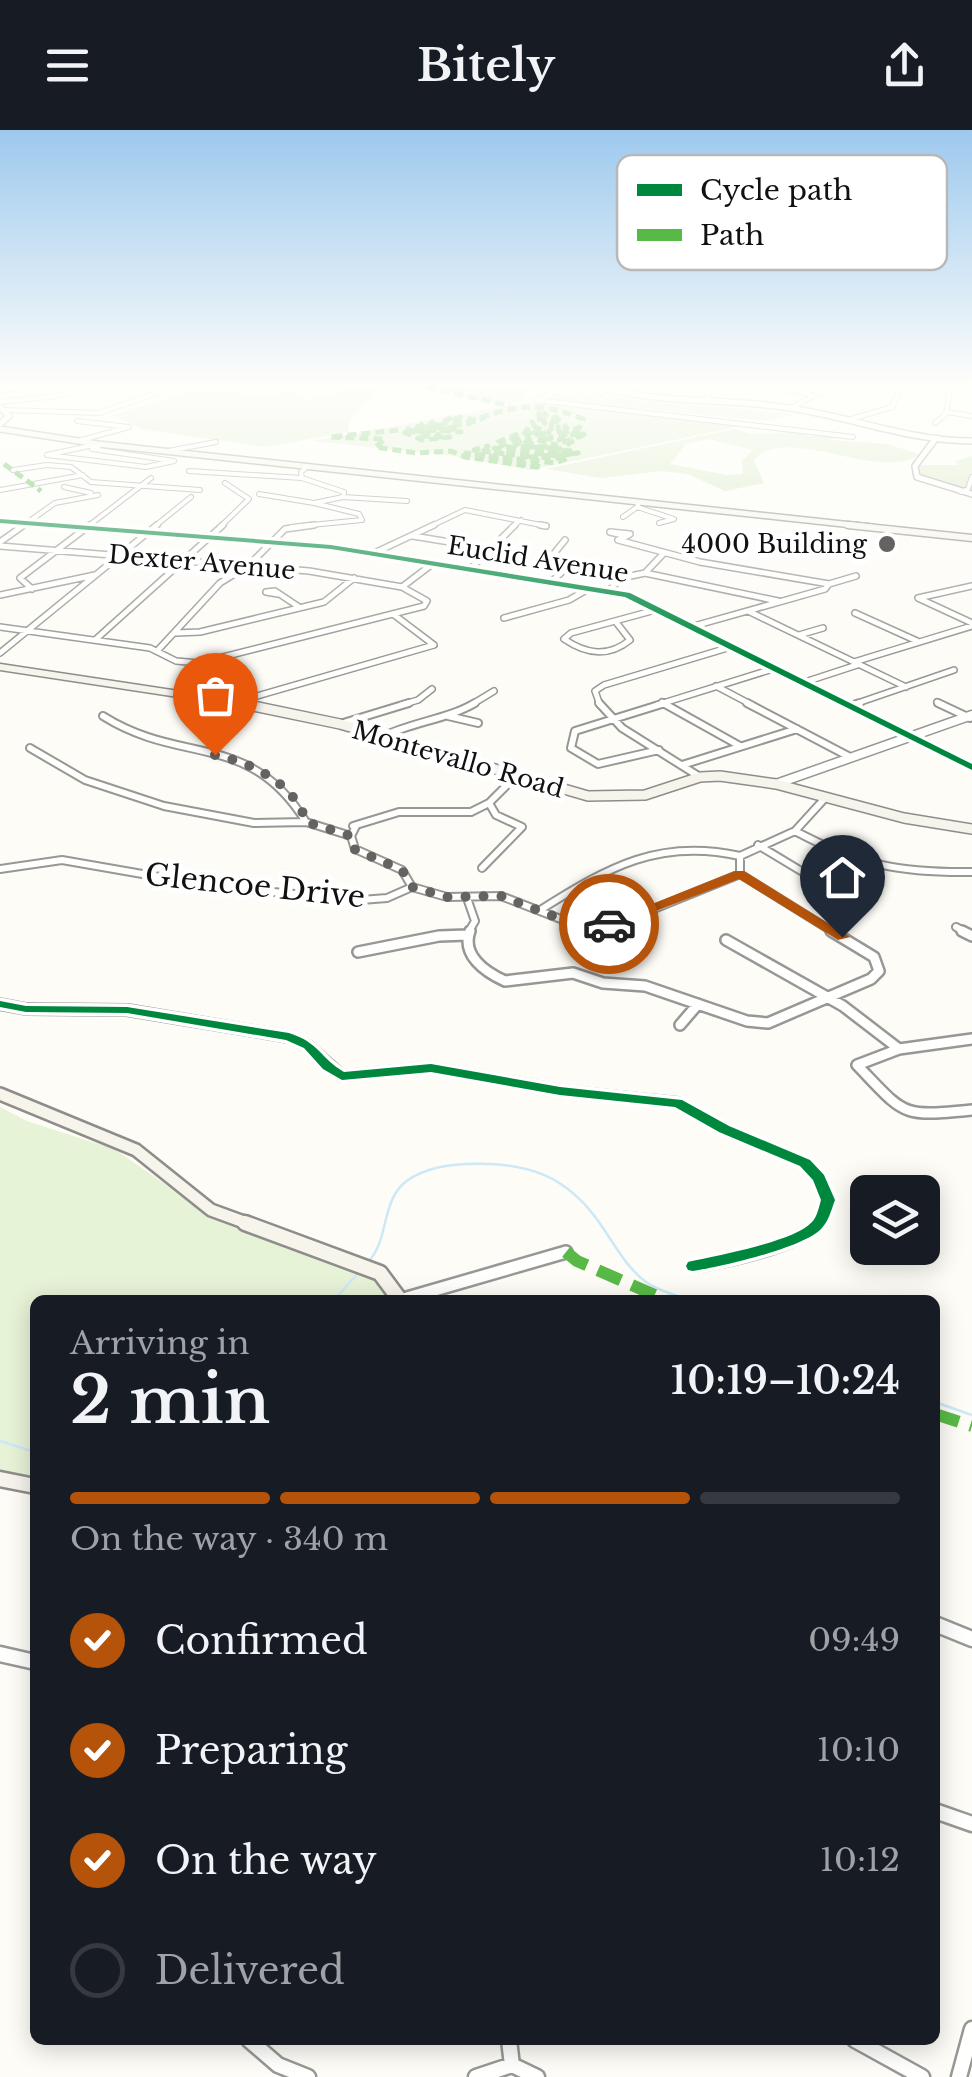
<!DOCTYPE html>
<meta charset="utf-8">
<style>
body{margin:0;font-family:"Libre Baskerville",serif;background:#242831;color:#f1f3f6;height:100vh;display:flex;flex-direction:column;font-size:38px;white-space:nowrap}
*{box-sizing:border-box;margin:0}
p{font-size:32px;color:#9ea1a6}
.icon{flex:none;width:55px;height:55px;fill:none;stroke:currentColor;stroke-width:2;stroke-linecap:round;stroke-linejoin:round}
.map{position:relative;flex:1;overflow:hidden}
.drawer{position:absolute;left:30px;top:1165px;width:910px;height:750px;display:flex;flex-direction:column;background:#171b24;border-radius:15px;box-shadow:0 5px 25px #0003}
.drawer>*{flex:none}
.controls{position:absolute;left:850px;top:1045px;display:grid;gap:20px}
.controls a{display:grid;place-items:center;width:90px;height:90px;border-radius:15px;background:#171b24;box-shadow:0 5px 25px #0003;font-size:50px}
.pin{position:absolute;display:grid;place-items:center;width:85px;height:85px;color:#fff;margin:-102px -42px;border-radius:50% 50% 50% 0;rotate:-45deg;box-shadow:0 0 10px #0007}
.pin .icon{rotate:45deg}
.courier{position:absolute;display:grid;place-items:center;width:100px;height:100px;margin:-50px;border:8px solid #b45309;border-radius:50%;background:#fff;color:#222;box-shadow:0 2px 12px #0007}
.overview em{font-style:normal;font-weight:600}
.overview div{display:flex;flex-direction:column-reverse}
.overview{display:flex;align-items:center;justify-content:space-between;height:170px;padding:0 40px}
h1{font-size:65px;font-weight:600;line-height:75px}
.bar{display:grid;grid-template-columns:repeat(4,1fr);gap:15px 10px;align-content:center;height:120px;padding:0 40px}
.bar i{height:12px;border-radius:8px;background:#363941}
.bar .on{background:#b45309}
.bar p{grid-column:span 4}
ol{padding:0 40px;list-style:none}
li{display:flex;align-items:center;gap:30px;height:110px}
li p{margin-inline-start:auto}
li .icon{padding:10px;border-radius:50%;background:#b45309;color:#fff;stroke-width:4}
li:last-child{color:#9ea1a6}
li i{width:55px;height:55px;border:5px solid #363941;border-radius:50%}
header{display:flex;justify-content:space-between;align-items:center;height:130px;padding:0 40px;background:#171b24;font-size:45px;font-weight:600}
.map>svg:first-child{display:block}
.green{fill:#e7f3d7}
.forest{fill:#d8eac5;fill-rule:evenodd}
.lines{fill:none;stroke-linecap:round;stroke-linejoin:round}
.stream{stroke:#cde8f7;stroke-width:2.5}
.minor-far5-casing{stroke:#979795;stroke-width:6}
.minor-far4-casing{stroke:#979795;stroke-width:8}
.minor-far3-casing{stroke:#979795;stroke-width:10}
.minor-far2-casing{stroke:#979795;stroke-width:14}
.minor-far1-casing{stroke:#979795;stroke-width:16}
.minor-casing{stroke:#979795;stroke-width:19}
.tertiary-far2-casing{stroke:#979795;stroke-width:8}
.tertiary-far1-casing{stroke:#979795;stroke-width:9}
.tertiary-casing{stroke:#979795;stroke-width:11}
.secondary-far4-casing{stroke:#8e8d8b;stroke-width:8}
.secondary-far3-casing{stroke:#8e8d8b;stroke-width:9}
.secondary-far2-casing{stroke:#8e8d8b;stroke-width:12}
.secondary-far1-casing{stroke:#8e8d8b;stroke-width:16}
.secondary-casing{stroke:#8e8d8b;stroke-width:19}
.minor-far5{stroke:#fffffe;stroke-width:4}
.minor-far4{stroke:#fffffe;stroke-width:5}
.minor-far3{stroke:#fffffe;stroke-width:6}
.minor-far2{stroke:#fffffe;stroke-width:9}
.minor-far1{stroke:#fffffe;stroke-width:11}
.minor{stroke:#fffffe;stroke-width:14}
.tertiary-far2{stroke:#fffffe;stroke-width:5}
.tertiary-far1{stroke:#fffffe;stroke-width:6}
.tertiary{stroke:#fffffe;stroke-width:8}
.secondary-far4{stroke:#f6f4eb;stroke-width:5}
.secondary-far3{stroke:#f6f4eb;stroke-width:6}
.secondary-far2{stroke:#f6f4eb;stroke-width:9}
.secondary-far1{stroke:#f6f4eb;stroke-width:11}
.secondary{stroke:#f6f4eb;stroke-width:14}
.quiet-far1{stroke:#58b947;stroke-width:5;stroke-dasharray:9 5;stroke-linecap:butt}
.quiet{stroke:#58b947;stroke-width:12;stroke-dasharray:25 12;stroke-linecap:butt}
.cycleway-casing{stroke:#fff;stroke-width:7}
.cycleway{fill:#00873e;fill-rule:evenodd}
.route{fill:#b45309}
.done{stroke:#646362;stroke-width:10;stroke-dasharray:0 18}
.poi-dot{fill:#646362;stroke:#fff;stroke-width:4}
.labels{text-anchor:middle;stroke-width:10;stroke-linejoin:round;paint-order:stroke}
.far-poi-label{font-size:25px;fill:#111;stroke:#fff;text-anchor:end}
.far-street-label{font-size:25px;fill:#111;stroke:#fff}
.street-label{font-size:30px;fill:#111;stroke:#fff}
.key{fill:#fff;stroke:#b8b8b8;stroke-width:2.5}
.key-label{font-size:28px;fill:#111}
</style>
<header><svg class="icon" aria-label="menu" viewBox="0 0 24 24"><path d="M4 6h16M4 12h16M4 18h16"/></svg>Bitely<svg class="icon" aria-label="share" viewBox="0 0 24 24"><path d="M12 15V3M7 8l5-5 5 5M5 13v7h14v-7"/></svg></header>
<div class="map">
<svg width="972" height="1947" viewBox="0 0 972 1947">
<rect width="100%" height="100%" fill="#fdfcf7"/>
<!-- green -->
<path class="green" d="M0 977 27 991 114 1019 190 1071 275 1111 372 1147 385 1159 387 1170H35V1348L0 1342Z"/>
<!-- forest -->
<path class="forest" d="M422 257H541L519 266 528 270 498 274Z
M342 258 379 259 350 289 348 302 267 317 141 299 113 285 167 269 185 259 270 264 292 260 307 270 335 264Z
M582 261C592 268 597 272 611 272L586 261C654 277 726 274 793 285L763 291 598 274 593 277 746 295 530 340 446 325 312 311 528 272 583 278 587 272 540 270 562 266 585 268 570 265Z
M735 299 751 304 782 303 785 299 807 302V306H835L830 310 887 314 919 324C881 354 782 291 754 331L764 353 725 361 687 344 662 341 601 348 546 339ZM708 309 753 320 742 331 743 344 727 345 670 334 686 314Z
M972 326V363L923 348 919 343 920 335H958L955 331Z"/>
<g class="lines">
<!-- stream -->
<path class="stream" d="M369 1131C388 1110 382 1075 402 1055 419 1039 444 1035 466 1034 528 1031 569 1046 603 1098 616 1117 627 1138 646 1152 658 1161 674 1164 688 1170
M334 1170 360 1141
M935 1272 972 1285
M0 1311 35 1322"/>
<!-- minor-far5 casing -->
<g class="minor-far5-casing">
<path id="minor-far5" d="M684 257 708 262 707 272
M773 257 809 264
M536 270 853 307
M536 270 568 257
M0 272 57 266 86 257
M791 278 830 257
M4 280 99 283 169 259
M947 282 972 286
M851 289 892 277 900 257
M77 291 129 297 78 311
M935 293 946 284 950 257
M98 314 47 325 146 337 174 331 92 319 103 314
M168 321 216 312
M308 336 301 342 302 348 344 362 343 367
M13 340 47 335 71 337 91 352 200 360
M189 341 302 348
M64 357 91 363
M0 360 83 345
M961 362 968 359 972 347
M259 364 314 373 343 367 407 371
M639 372 637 377 674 389 659 393
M623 387 637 377
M21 397 55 373 98 365
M87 397 151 348
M154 397 191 367
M220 397 249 369 225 353
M291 397 362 390 359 384 314 373
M429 397 465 380 546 396
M512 397 521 390"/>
</g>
<!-- minor-far4 casing -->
<g class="minor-far4-casing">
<path id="minor-far4" d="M540 395 546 396
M610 402 630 404 627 406Z
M413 406 486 418
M627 406 618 410 700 432 829 454
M0 412 24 395
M0 416 309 441 402 457
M372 424 434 395
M468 441 515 395
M645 443 778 471
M551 452 564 440 552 426 565 410
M972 456 918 468 972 493
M32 459 20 448 90 395
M608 462 621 448 645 443 664 423
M278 464 266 462 275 461 299 477
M0 465 95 445
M748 481 906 557
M855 483 917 511
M504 488 569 470 588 459
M616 492 630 510C608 528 586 524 564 509L571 503 659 479
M694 496 825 459 829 454 856 446
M0 497 150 518 176 531 199 533 424 476 427 471 402 457 431 435
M176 503 200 502 324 472 354 448
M799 505 823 498
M95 510 223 395
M158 520 220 453 249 435 285 399 314 395
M0 523 157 395
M854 532 972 496
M805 552 857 535
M716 556 752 575
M236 572 434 515 393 484
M662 572 668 575
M937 572 943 575
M401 575 418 570 432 559
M471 575 494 561
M600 575 595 561 604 555 734 516
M657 575 776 538
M852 575 954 540"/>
</g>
<!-- minor-far3 casing -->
<g class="minor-far3-casing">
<path id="minor-far3" d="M599 573 622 598 700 647
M663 573 740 616
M747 573 848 626
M938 573 970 588
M850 576 860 573
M103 586C182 636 249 600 306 692
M448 586 478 593
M340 594 409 573
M384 606C413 592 448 589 475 573
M30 618 85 650 164 676 254 693 306 692 351 706
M659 620 598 634 571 618 575 601 665 573
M682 635 797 599
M353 696 399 682H471L489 673 517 645
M795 701C859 735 900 743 972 742
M758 715 811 747
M482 738 522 697 496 685 489 673
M0 739 62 730 217 757 361 770 387 768 412 757 402 740 355 719 351 706 356 696
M740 744 835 803
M412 757 447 767 501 766 571 793 593 796 624 791 740 744V726L795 701 826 667
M467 768 475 791 468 803
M542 779C609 737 659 708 740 726
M956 797 967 803"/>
</g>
<!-- minor-far2 casing -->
<g class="minor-far2-casing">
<path id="minor-far2" d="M470 801C461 825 485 842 505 851L573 843 603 853 645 856 747 891 768 893 871 849 879 841 874 827 831 801
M962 801 972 806
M726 810 843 876 899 919
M358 822 439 806 467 805
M0 874 26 879 127 880 289 907 308 916 342 946 431 938 560 961 678 973 724 999 805 1033 819 1048 828 1070 817 1095
M680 895 698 874
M972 909 899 919 857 935C906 986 900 987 972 980"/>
</g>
<!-- minor-far1 casing -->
<g class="minor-far1-casing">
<path id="minor-far1" d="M693 1136C727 1131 795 1117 819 1093
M400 1170 566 1122"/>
</g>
<!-- minor casing -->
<g class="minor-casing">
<path id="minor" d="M935 1494 972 1509
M0 1524 35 1532
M935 1681 972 1694
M249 1910 278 1935 308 1947
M509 1910 512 1935
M855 1910 922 1947
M476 1947 512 1935 537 1947
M959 1947 972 1899"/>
</g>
<!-- tertiary-far2 casing -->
<g class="tertiary-far2-casing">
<path id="tertiary-far2" d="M598 257C661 274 726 268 790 278 852 287 909 311 972 311
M0 260 19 257
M0 277 9 286 0 294
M936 308 915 336 917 347 972 364
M0 391 79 397"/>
</g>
<!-- tertiary-far1 casing -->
<g class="tertiary-far1-casing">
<path id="tertiary-far1" d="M47 395 331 417 627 465 848 575"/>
</g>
<!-- tertiary casing -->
<g class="tertiary-casing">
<path id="tertiary" d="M843 573 972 637
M776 654 972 585"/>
</g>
<!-- secondary-far4 casing -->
<g class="secondary-far4-casing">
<path id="secondary-far4" d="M0 299 98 314 871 397"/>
</g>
<!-- secondary-far3 casing -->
<g class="secondary-far3-casing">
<path id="secondary-far3" d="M848 395 972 408
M0 537 251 575"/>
</g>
<!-- secondary-far2 casing -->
<g class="secondary-far2-casing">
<path id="secondary-far2" d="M239 573 340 594 588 666 645 665 700 647 720 646 776 654 904 688 972 699"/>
</g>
<!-- secondary-far1 casing -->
<g class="secondary-far1-casing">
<path id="secondary-far1" d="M0 964 136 1020 211 1080 252 1095"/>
</g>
<!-- secondary casing -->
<g class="secondary-casing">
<path id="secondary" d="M245 1093 380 1143 400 1170
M0 1349 35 1356"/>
</g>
<!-- minor-far5 -->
<use href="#minor-far5" class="minor-far5"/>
<!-- minor-far4 -->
<use href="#minor-far4" class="minor-far4"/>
<!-- minor-far3 -->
<use href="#minor-far3" class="minor-far3"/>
<!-- minor-far2 -->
<use href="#minor-far2" class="minor-far2"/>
<!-- minor-far1 -->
<use href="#minor-far1" class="minor-far1"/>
<!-- minor -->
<use href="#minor" class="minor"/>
<!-- tertiary-far2 -->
<use href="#tertiary-far2" class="tertiary-far2"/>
<!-- tertiary-far1 -->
<use href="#tertiary-far1" class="tertiary-far1"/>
<!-- tertiary -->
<use href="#tertiary" class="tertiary"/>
<!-- secondary-far4 -->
<use href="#secondary-far4" class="secondary-far4"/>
<!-- secondary-far3 -->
<use href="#secondary-far3" class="secondary-far3"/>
<!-- secondary-far2 -->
<use href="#secondary-far2" class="secondary-far2"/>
<!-- secondary-far1 -->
<use href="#secondary-far1" class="secondary-far1"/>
<!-- secondary -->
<use href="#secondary" class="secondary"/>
<!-- quiet-far1 -->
<path class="quiet-far1" d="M427 257 510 276
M429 296 438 298
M429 296 433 300 461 302 447 299
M429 296 432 292 438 298
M426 298 441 303
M426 298 441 303
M426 298 421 295 425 292 429 296
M438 298 447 299
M438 298 447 299
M447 299H459L437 295 452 287 444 293 464 295 484 288 465 293 451 290 463 286 473 290C517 275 539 271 583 289L580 297 560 304 567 298 556 287 559 301 549 308 582 301 559 310 543 308 556 294 554 288 544 283 552 292 551 298 536 309 556 315 542 317 529 313 545 293 539 283 540 297 522 316 532 317
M422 302 440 305
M422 302 440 305
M422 302 408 299 422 306 450 307 422 310 399 300 330 307 385 309 375 317 417 323 451 321 465 327 536 337H542L466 323 555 333 568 328 529 327
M422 302 413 296 426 298
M586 303 560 319 549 318Z
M488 316 485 320 506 324 474 320Z
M532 317 549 318
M532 317 549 318
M506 324 529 327
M506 324 529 327
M529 327 578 323 558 326 494 318 498 312 520 303 500 317 542 324 574 321 508 317 522 307 532 292 536 298 515 316 532 317
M4 334 41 361"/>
<!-- quiet -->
<path class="quiet" d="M566 1122 577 1131 666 1170
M935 1284 972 1296"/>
<!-- cycleway casing -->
<g class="cycleway-casing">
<path id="cycleway" d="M0 389 331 415 630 463 972 634V640L625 467 331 419 0 393Z
M0 871 26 876 127 877 289 903C320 913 320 928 344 942L431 934 560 957 682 970 729 996 810 1030 824 1045 835 1070C831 1080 829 1091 821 1099 803 1118 720 1137 693 1141L688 1140 686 1136 688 1132C715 1126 794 1112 812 1092 817 1087 819 1077 821 1070L813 1050 800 1036 719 1002 675 977 560 965 431 942 342 950 323 939 304 918 286 910 127 883 26 882 0 877Z"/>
</g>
<!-- cycleway -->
<use href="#cycleway" class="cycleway"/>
</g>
<!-- sky -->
<linearGradient id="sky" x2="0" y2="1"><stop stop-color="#9dc9ee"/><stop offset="0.48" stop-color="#fefefb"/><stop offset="1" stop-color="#fefefb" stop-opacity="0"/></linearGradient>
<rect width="972" height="530" fill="url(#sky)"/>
<!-- route -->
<path class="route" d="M735 741H744L850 807 838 810 739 749 614 797 602 794Z"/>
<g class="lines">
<!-- done -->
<path class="done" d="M215 625C250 632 296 654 306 692L351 706 354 719 402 740 412 757 447 767 501 766 571 793 609 794"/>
</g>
<!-- markers -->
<circle class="poi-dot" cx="887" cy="414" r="10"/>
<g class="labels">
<!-- far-poi labels -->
<g class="far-poi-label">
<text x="867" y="423">4000 Building</text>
</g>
<!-- far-street labels -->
<g class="far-street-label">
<text transform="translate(538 429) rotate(9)" y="9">Euclid Avenue</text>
<text transform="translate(202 432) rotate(5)" y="9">Dexter Avenue</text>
<text transform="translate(458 629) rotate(16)" y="9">Montevallo Road</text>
</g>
<!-- street labels -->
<g class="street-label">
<text transform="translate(255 756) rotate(6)" y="10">Glencoe Drive</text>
</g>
</g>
<!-- legend -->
<rect x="617" y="25" width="330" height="115" rx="15" class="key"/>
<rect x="637" y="54" width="45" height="12" fill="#00873e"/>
<rect x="637" y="99" width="45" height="12" fill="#58b947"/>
<g class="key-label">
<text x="700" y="70">Cycle path</text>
<text x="700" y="115">Path</text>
</g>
</svg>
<div class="controls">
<a><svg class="icon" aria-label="layers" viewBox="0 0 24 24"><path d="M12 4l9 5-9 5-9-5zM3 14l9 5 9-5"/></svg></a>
</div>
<div class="pin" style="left:215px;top:625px;background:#ea580c"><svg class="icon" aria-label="bag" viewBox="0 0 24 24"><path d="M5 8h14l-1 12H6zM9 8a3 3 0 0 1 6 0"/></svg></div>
<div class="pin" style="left:842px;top:807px;background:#1f2937"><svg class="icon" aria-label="home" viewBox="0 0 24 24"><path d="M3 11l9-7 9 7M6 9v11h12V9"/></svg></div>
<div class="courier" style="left:609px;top:794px"><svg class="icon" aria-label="car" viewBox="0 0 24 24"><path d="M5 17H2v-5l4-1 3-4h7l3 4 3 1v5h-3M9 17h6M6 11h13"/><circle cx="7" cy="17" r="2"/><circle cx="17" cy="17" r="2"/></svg></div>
<section class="drawer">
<div class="overview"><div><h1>2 min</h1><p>Arriving in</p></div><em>10:19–10:24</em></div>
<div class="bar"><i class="on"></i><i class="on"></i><i class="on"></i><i></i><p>On the way · 340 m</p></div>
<ol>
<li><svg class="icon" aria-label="check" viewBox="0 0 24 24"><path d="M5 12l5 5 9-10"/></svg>Confirmed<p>09:49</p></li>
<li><svg class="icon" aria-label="check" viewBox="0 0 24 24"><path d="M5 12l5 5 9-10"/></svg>Preparing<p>10:10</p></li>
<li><svg class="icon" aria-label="check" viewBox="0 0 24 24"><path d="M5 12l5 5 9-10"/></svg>On the way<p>10:12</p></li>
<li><i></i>Delivered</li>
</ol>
</section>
</div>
